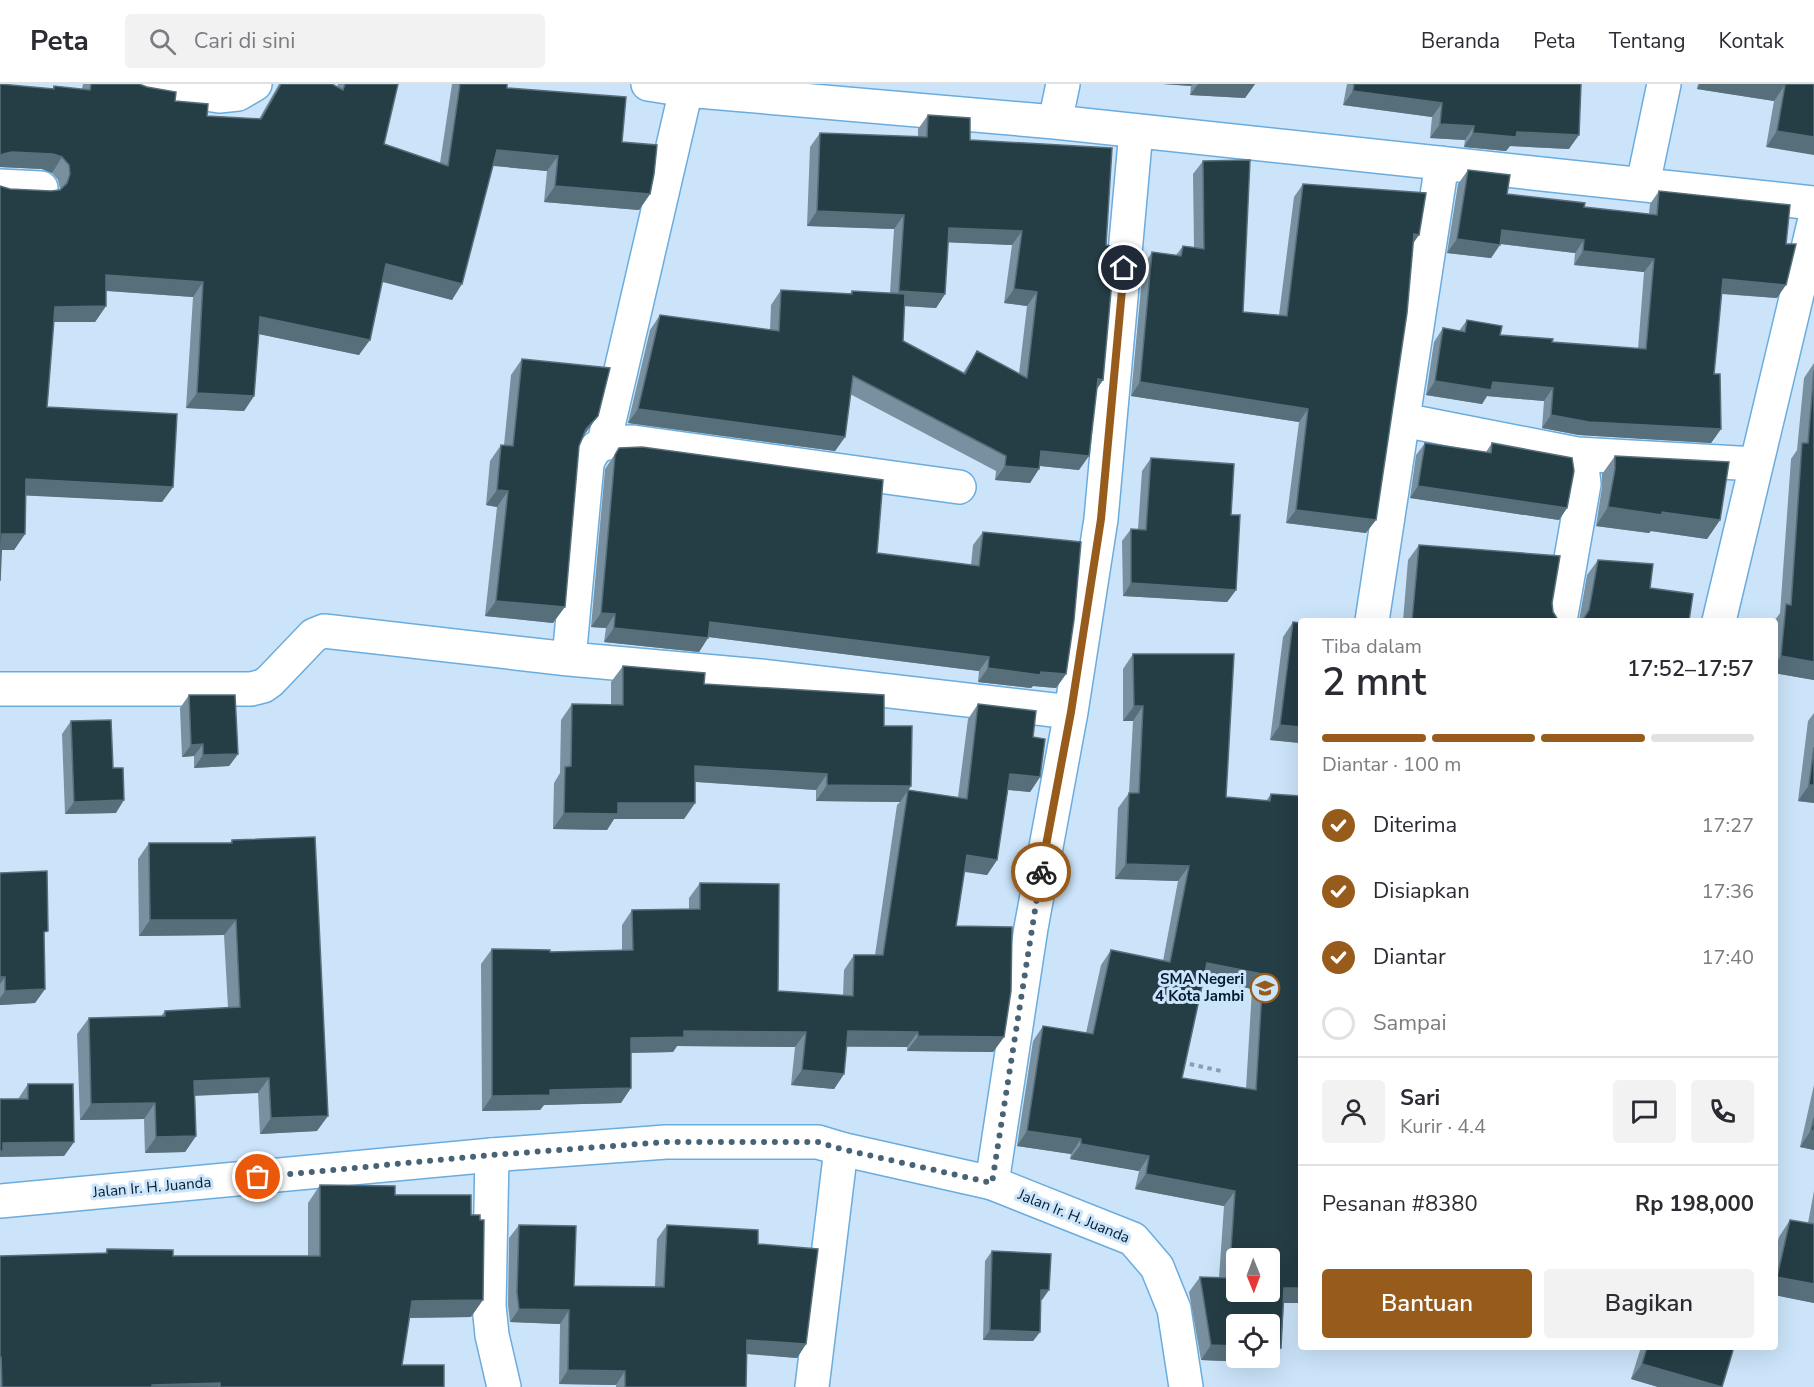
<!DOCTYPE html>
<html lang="id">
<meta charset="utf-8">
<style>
body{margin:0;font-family:"Nunito Sans",sans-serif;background:#f2f2f3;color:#2b2b33;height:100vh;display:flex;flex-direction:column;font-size:22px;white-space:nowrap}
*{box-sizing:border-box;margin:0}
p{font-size:20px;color:#7c7c81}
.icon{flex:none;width:33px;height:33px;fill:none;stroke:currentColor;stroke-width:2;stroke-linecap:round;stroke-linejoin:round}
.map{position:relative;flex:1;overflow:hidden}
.panel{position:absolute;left:1298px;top:534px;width:480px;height:732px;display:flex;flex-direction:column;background:#fff;border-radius:6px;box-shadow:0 6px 24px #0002}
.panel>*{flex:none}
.needle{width:39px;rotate:179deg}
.fabs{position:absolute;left:1226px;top:1164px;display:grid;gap:12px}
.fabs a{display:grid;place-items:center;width:54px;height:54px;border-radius:6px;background:#fff;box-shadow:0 6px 24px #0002;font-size:30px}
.pin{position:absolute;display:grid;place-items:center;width:51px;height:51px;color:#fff;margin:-26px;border:3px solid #fff;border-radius:50%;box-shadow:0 2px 6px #0007}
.courier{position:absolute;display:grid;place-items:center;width:60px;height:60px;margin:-30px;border:4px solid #975c1c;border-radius:50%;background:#fff;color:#222;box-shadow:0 2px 8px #0007}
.overview em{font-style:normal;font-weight:600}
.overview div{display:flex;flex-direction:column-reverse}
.overview{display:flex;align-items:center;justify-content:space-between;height:102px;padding:0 24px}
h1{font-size:39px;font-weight:600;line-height:45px}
.bar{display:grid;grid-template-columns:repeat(4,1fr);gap:9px 6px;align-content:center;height:72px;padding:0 24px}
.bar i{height:8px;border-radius:4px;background:#e1e1e2}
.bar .on{background:#975c1c}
.bar p{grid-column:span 4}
.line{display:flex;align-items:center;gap:15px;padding:0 24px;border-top:2px solid #e1e1e2}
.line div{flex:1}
.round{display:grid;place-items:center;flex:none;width:63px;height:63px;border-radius:6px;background:#f2f2f3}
ol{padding:0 24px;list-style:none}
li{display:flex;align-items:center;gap:18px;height:66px}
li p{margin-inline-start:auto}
li .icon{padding:6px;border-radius:50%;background:#975c1c;color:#fff;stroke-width:4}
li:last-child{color:#7c7c81}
li i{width:33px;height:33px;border:3px solid #e1e1e2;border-radius:50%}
.cta{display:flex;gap:12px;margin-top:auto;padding:12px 24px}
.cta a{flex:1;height:69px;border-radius:6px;background:#975c1c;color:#fff;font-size:24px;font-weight:600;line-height:69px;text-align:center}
.cta a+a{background:#f2f2f3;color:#2b2b33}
header{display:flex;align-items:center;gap:36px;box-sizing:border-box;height:84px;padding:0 30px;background:#fff;border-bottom:2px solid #e1e1e2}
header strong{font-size:28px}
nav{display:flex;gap:33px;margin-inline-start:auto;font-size:21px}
.search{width:420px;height:54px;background:#f2f2f3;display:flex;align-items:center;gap:15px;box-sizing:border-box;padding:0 21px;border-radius:6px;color:#7c7c81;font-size:22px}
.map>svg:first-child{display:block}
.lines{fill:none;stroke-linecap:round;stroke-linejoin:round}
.minor-casing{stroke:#6bacde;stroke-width:36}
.tertiary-casing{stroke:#6bacde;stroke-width:36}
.path{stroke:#869fb3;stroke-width:4;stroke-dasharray:4.5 4.5;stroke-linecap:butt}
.minor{stroke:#fff;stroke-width:33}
.tertiary{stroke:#fff;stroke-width:33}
.wall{fill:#78909f;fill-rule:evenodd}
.shaded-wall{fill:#576f7b}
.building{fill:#253d45;stroke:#576f7b;stroke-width:1.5;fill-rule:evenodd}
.done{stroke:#496376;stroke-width:6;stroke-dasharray:0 10.8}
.route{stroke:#975c1c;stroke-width:8}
.labels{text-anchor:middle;stroke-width:6;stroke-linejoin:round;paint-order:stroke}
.poi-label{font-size:15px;font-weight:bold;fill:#031d30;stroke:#cbe4f9;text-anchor:end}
.street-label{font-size:15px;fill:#031d30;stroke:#cbe4f9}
</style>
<header>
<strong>Peta</strong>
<div class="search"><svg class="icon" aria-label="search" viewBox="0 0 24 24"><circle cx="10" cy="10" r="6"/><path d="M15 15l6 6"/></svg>Cari di sini</div>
<nav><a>Beranda</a><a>Peta</a><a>Tentang</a><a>Kontak</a></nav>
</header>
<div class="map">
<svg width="1814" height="1303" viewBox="0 0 1814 1303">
<rect width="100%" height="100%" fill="#cbe4f9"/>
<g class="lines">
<!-- minor casing -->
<g class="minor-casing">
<path id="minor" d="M139 0 219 12 238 10 255 0
M648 0 686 6 1055 38
M1063 0 1055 38 1814 119
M1643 100 1664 0
M0 102 41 104
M1403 336 1577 370 1582 382 1584 400 1560 537
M604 359 686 6
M1577 370 1756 380
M1372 537 1442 79
M1719 537 1814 139
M569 575 587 380C596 354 610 359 633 358L959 403
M0 605H251L263 602 270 597 314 551 324 547 569 575 760 592 1071 628
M492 1071 489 1222 492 1251 504 1303
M992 1099 1031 844 1071 628 1101 435 1136 47
M812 1303 841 1065"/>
</g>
<!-- tertiary casing -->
<g class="tertiary-casing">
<path id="tertiary" d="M0 1117 492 1071 666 1058H818L841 1065 992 1099 1133 1155 1157 1183 1174 1225 1186 1303"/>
</g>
<!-- path -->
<path class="path" d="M1181 978 1221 987"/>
<!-- minor -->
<use href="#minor" class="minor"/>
<!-- tertiary -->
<use href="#tertiary" class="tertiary"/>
</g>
<!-- wall -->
<path class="wall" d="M0 0 52 5 54 2 82 5 83 0H139L207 32 259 35 279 0H332L337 3 338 0H398L384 60 440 79 452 0H507V4L622 58 650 110 639 126 544 118 547 87 493 82 452 216 382 197 359 271 259 250 254 312 244 327 186 324 193 213 106 207V222L95 238H54L47 323 173 403 162 418 25 411V450L14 466H2L10 105 51 107 60 105 58 96 52 89 42 85 0 83Z
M1163 0H1255L1245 14 1190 11 1191 2Z
M1347 0H1581L1569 65 1510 62 1506 67 1464 63 1465 56 1430 54 1432 33 1343 21Z
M1698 0H1814L1766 63 1774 17 1697 5Z
M928 31 970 56 1106 161 1103 296 1097 305 1079 386 1040 382 1030 399 995 396 996 387 850 310 845 353 835 367 628 339 650 246 660 231 770 246 771 221 781 206 850 210 852 207 890 209 894 145 807 142 810 63 820 49 918 53V45ZM948 158 1012 161 1004 219 1027 222 1019 290 977 267 963 289 903 257 904 222 936 224 945 210Z
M1203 77 1243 228 1279 231 1294 113 1303 100 1413 160 1366 449 1286 439 1299 338 1131 312 1143 182 1152 168 1176 171 1183 162 1194 163 1193 90Z
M1468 86 1507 110 1584 123 1649 130 1650 120 1659 107 1777 214 1721 210 1714 290 1721 345 1711 359 1579 351 1542 344 1544 317 1487 312 1482 320 1426 311 1434 258 1443 244 1459 247 1467 236 1500 251 1552 258 1638 265 1644 188 1574 181 1575 169 1500 160 1491 174 1447 169 1458 100Z
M522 275 587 347 584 352 579 362 553 539 485 532 497 423 486 421 490 377 501 361H504L511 291Z
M1814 279V596L1774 589V542L1775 536 1780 529 1791 375 1797 366 1804 294Z
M1425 359 1486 368 1492 359 1567 424 1559 436 1410 414 1416 371Z
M619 364 877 469 971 481 973 461 983 448 1066 590 1056 604 1033 602 1031 604 978 598 979 587 708 553 699 568 604 558 606 544 591 543 605 385Z
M1615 372 1720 436 1707 455 1651 447 1649 449 1596 442 1602 403V390Z
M1151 374 1231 431 1236 506 1227 518 1123 512 1122 457 1131 445H1138L1142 387Z
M1419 461 1552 519 1553 528 1558 536 1560 537H1403L1408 476Z
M1598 476 1650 504 1689 537H1579L1587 491Z
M1293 538 1300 539V659L1270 656 1283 553Z
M1133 570 1226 713 1266 717 1271 710 1300 712V1219H1284L1281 1264 1271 1279 1201 1276 1189 1208 1200 1193 1219 1194 1224 1122 1135 1105 1139 1087 1070 1075 1071 1070 1017 1062 1033 957 1043 942 1086 949 1101 881 1111 866 1163 877 1178 797 1115 795 1118 724 1129 709 1133 637H1123V585ZM1204 895 1252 905 1246 1005 1182 994Z
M623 582 884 642 911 702 908 706 958 713 968 635 978 620 1033 653 1040 693 1030 708 1008 706 997 776 987 791 964 788 956 842 1004 953 993 968 907 967V963H846L844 990 834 1005 791 1001 795 963 677 962 673 968 631 969 621 1019 544 1021 540 1026 482 1027 481 880 492 865 550 868 622 866V841L632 826 689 825V814L700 799 778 907 843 912 844 886 854 871H875L897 721 900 718 816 717V706L695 698V719L684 735H614L607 746 553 745 554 699 560 689 561 636 572 620H611V598Z
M189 611 238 670 229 682 194 684V672L182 673 180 624Z
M1814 629V719L1798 717 1808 637Z
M71 637 113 684 116 729 65 730 62 650Z
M232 756 317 1047 260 1050 258 1009 195 1012 196 1052 185 1068 145 1069 144 1035 80 1036 77 950 89 934 161 932 165 927 228 924 224 851 139 852 138 775 149 759H230Z
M0 789 44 854 45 905 35 919 0 921Z
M28 1000 74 1058 64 1072 18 1015Z
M1814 1001V1066L1800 1063Z
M320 1101 395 1111 471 1233 409 1234 402 1281 444 1303H0V1172L105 1169 107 1165 173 1172H308V1119Z
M1814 1107V1219L1774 1211V1170L1779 1153 1790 1136 1808 1139Z
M519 1141 574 1202 655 1203 657 1155 667 1141 758 1160 806 1260 797 1274 746 1270V1303H616V1301L559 1300 560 1240 510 1238 508 1221 509 1154Z
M992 1167 1042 1216H1041L1040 1248 1033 1257 983 1256 985 1177Z
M1641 1263H1734L1722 1303H1658L1631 1295Z"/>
<!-- shaded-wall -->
<path class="shaded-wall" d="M1163 0H1192L1191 2Z
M1198 0H1255L1245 14 1190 11Z
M1700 0H1781L1785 1 1774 17 1697 5Z
M1353 7 1442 19 1432 33 1343 21Z
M1440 40 1474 42 1465 56 1430 54Z
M1777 47 1814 53V71L1766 63Z
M1517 48 1579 51 1569 65 1510 62 1506 67 1464 63 1473 49Z
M497 66 558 72 547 87 486 81Z
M12 68 53 70 62 73 52 89 42 85 0 83V72L3 70Z
M555 102 650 110 639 126 544 118Z
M817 127 904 131 894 145 807 142Z
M949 144 1022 147 1012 161 939 158Z
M1502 146 1584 156 1575 169 1493 159Z
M1414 150 1419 151 1410 164Z
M1457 155 1500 161 1491 174 1447 169Z
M1583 167 1654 175 1644 188 1574 181Z
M386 180 462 200 452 216 375 196Z
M106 191 203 198 193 213 96 206Z
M1723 195 1786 201 1777 214 1713 209Z
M1014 205 1037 208 1027 222 1004 219Z
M899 207 945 210 936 224 889 221Z
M106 222 95 238H44L55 223Z
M260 233 370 256 359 271 249 248Z
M1098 295 1103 296 1093 310Z
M1435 297 1493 298 1553 304 1544 317 1487 312 1482 320 1426 311Z
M1140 298 1308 325 1299 338 1131 312Z
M197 309 254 312 244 327 186 324Z
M638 325 845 353 835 367 628 339Z
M1551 331 1721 345 1711 359 1579 351 1542 344Z
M598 332 587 347 575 361 586 345Z
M1041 367 1089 372 1079 386 1031 381Z
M1005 382 1039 385 1030 399 995 396Z
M26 395 173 403 162 418 15 411Z
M1418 402 1567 424 1559 436 1410 414Z
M497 406 508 407 497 423 486 421Z
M1608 423 1662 428 1720 436 1707 455 1651 447 1649 449 1596 442Z
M1296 426 1376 436 1366 449 1286 439Z
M2 450H25L14 466H0Z
M1131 499 1236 506 1227 518 1123 512Z
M496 517 565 523 553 539 485 532Z
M601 529 615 530 606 544 591 543Z
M710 538 989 573 979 587 701 552Z
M614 544 708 554 699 568 604 558Z
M1781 572 1814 578V596L1774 589V582Z
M988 584 1041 588 1066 590 1056 604 1033 602 1031 604 978 598Z
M1134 622H1143L1133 637H1123Z
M1280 641 1300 643V659L1270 656Z
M203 660 194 672 182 673 191 661Z
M238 670 229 682 194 684 203 671Z
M695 682 827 690 816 706 684 697Z
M1010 690 1040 693 1030 708 1000 705Z
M827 701 911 702 900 718 816 717Z
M1809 701H1814V719L1798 717Z
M124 716 116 729 65 730 74 718Z
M618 719H695L684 735H614L607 746 553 745 564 729Z
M967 771 997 776 987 791 956 786Z
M1126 780 1189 782 1178 797 1115 795Z
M150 836H236L224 851 139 852Z
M1207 879 1263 890 1252 905 1197 894Z
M0 893H5L0 900Z
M45 905 35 919 0 921V914L5 907Z
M684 947 806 948 795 963 677 962 673 968 620 969 631 954Z
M848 947 918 948 907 963 837 962Z
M918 952 1004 953 993 968 907 967Z
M802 986 844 990 834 1005 791 1001Z
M269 994 258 1009 183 1012 194 997Z
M631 1004 621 1019 544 1021 540 1026 482 1027 492 1012 550 1006Z
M155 1019 144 1035 80 1036 91 1020Z
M328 1032 317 1047 260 1050 271 1034Z
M1811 1046 1814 1047V1066L1800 1063Z
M1027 1047 1081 1055 1071 1070 1017 1062Z
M196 1052 185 1068 145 1069 156 1053Z
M74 1058 64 1072 0 1073V1063L3 1059Z
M1081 1060 1149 1072 1139 1087 1070 1075Z
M1146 1090 1235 1107 1224 1122 1135 1105Z
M1777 1193 1814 1200V1219L1774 1211V1196Z
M1284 1204H1300V1219H1274Z
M1041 1206H1049L1042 1216H1034Z
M483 1216 471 1233 400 1234 412 1217Z
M519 1225 569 1226 560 1240 510 1238Z
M990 1246 1040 1248 1033 1257 983 1256Z
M747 1256 806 1260 797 1274 737 1269Z
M1211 1261 1236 1262V1274H1269V1263L1281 1264 1271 1279 1201 1276Z
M1642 1280 1721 1303H1658L1631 1295Z
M568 1286 625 1287 616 1301 559 1300Z
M220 1299 218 1303H151L152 1301Z"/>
<!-- building -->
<path class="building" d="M0 0 54 5V2L90 6 91 0H139L147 3 176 8 175 17 208 20 207 32 261 35 281 0H332L343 6 345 0H398L384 60 448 82 460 0H507V4L626 13 622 58 657 61 654 90 650 110 555 102 558 72 497 66 462 200 386 180 370 256 260 233 254 312 197 309 203 198 106 191V222L55 223 47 323 177 330 173 403 26 395 25 450H2L0 497V102L10 105 51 107 60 106 67 99 70 90 69 81 62 73 53 70 12 68 3 70 0 72Z
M1354 0H1581L1579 51 1517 48 1516 53 1473 49 1474 42 1440 40 1442 19 1353 7Z
M1781 0H1814V53L1777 47 1785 1Z
M928 31 970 34V56L1112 64 1106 161 1115 163 1103 296 1098 295 1089 372 1041 367 1039 385 1005 382 1006 372 853 292 845 353 638 325 660 231 779 247 781 206 852 210V207L905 210 903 257 965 290 977 267 1027 294 1037 208 1014 205 1022 147 949 144 945 210 899 207 904 131 817 127 820 49 927 53Z
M1250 76 1243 228 1287 232 1303 100 1426 109 1419 151 1414 150 1407 229 1376 436 1296 426 1308 325 1140 298 1152 168 1181 172 1183 162 1204 165 1203 77Z
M1468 86 1510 91 1507 110 1585 119 1584 123 1657 131 1659 107 1790 121 1786 160H1796L1786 201 1723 195 1714 290H1720L1721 345 1589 338 1551 331 1553 304 1493 298 1491 306 1435 297 1443 244 1465 248 1467 236 1502 242 1500 251 1553 255 1552 258 1646 265 1654 175 1583 167 1584 156 1502 146 1500 161 1457 155Z
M522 275 610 284 598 332 586 345 579 362 565 523 496 517 508 407 497 406 501 361 513 362Z
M1814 286V578L1781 572 1786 520 1791 521 1802 359H1808Z
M1425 359 1491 369 1492 359 1572 374 1574 387 1567 424 1418 402Z
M642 363 883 396 877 469 979 482 983 448 1081 458 1074 536 1066 590 1041 588 1040 591 988 584 989 573 710 538 708 554 614 544 615 530 601 529 615 371 619 364Z
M1615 372 1729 378 1720 436 1662 428V431L1608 423 1615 385Z
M1151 374 1234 380 1231 431H1240L1236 506 1131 499V445L1146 446Z
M1419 461 1560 472 1552 519 1553 528 1558 536 1560 537H1412Z
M1598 476 1653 480 1650 504 1693 510 1689 537H1581L1584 534 1589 526Z
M1293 538 1300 539V643L1280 641Z
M1133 570H1234L1226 713 1270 717 1271 710 1300 712V1204H1284L1281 1264 1269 1263V1240H1236V1262L1211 1261 1200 1193 1229 1194 1235 1107 1146 1090 1149 1072 1081 1060V1055L1027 1047 1043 942 1093 950 1111 866 1170 878 1189 782 1126 780 1129 709H1139L1143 622H1134ZM1207 879 1263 890 1256 1006 1182 994ZM1236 1174H1269V1208H1236Z
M623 582 705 589 704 600 884 611V642H912L911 702 827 701V690L695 682V719H618V730L564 729 565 683 571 682 572 620 623 621Z
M189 611H235L238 670 203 671V660L191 661Z
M978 620 1036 627 1033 653 1045 655 1040 693 1010 690 997 776 967 771 956 842 1012 843 1011 907 1004 953 918 952V948L848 947 844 990 802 986 806 948 684 947V953L631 954V1004L550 1006V1011L492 1012V865L550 866V868L633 866 632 826 700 825V799L779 800 778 907 853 912 854 871H883L908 706 967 715Z
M111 636 113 684H123L124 716 74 718 71 637Z
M1814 663V701H1809Z
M315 753 328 1032 271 1034 269 994 194 997 196 1052 156 1053 155 1019 91 1020 89 934 165 932V927L240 923 236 836H150L149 759H232V756Z
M1774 769H1776L1774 792Z
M47 787 48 847 44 848 45 905 5 907V893H0V789Z
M28 1000H73L74 1058 3 1059V1067H0V1015H28Z
M1814 1034V1047L1811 1046Z
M320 1101 395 1102V1111H471V1131H480V1136H484L483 1216 412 1217 402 1281H444V1303H220V1299L152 1301V1303H2L1 1273H0V1172L107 1169V1165L173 1166V1172H320Z
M1790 1136 1814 1140V1200L1777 1193Z
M519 1141 576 1142 574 1202 664 1203 667 1141 758 1146V1160L818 1165 806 1260 747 1256 746 1303H625V1287L568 1286 569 1226 519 1225 517 1208Z
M992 1167 1051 1170 1049 1206H1041L1040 1248 990 1246Z
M1647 1263H1734L1722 1303 1642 1280Z"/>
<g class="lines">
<!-- done -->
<path class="done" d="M258 1093 492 1071 666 1058H818L841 1065 992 1099 1041 788"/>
<!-- route -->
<path class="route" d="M1041 788 1071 628 1101 435 1124 184"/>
</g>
<!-- icons -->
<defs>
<g id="school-ring" transform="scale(1.5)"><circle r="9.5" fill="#cbe4f9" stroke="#975c1c" stroke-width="1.5"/><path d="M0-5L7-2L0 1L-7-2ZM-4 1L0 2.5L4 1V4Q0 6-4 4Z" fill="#975c1c"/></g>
</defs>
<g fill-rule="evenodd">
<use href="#school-ring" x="1265" y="904"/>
</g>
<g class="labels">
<!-- poi labels -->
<g class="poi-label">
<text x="1244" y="900">SMA Negeri<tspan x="1244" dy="17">4 Kota Jambi</tspan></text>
</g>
<!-- street labels -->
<g class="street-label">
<text transform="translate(152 1103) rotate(-5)" y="5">Jalan Ir. H. Juanda</text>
<text transform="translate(1074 1132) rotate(22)" y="5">Jalan Ir. H. Juanda</text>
</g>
</g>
</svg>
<div class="fabs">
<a><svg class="needle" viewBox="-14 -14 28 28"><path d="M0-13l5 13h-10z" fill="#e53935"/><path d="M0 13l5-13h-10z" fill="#7c7c81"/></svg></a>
<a><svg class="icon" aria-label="locate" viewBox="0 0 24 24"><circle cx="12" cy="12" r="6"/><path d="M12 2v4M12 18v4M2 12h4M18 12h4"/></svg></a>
</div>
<div class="pin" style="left:258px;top:1093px;background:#ea580c"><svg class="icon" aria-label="bag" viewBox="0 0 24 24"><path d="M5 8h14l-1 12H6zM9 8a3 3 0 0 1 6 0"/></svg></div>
<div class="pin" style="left:1124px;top:184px;background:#1f2937"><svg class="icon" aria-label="home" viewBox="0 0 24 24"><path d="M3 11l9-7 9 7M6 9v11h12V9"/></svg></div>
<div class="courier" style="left:1041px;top:788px"><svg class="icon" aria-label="bike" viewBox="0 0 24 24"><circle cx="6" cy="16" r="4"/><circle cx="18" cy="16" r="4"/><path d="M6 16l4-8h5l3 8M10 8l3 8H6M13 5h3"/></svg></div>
<section class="panel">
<div class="overview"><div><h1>2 mnt</h1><p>Tiba dalam</p></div><em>17:52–17:57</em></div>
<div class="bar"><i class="on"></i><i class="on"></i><i class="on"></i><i></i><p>Diantar · 100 m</p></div>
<ol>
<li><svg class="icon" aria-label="check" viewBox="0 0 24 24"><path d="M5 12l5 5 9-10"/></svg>Diterima<p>17:27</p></li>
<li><svg class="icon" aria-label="check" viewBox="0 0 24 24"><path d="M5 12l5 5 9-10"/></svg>Disiapkan<p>17:36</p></li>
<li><svg class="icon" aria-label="check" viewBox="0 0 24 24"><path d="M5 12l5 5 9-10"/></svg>Diantar<p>17:40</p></li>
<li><i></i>Sampai</li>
</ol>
<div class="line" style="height:108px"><a class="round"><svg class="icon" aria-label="person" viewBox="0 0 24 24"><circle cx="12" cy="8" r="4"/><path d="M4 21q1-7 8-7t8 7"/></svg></a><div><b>Sari</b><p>Kurir · 4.4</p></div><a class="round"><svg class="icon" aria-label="chat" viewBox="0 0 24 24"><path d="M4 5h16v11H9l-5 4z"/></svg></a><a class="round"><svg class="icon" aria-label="phone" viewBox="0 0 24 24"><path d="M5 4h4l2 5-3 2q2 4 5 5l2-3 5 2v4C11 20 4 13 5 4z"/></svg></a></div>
<div class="line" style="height:78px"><div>Pesanan #8380</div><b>Rp 198,000</b></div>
<div class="cta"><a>Bantuan</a><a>Bagikan</a></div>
</section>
</div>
